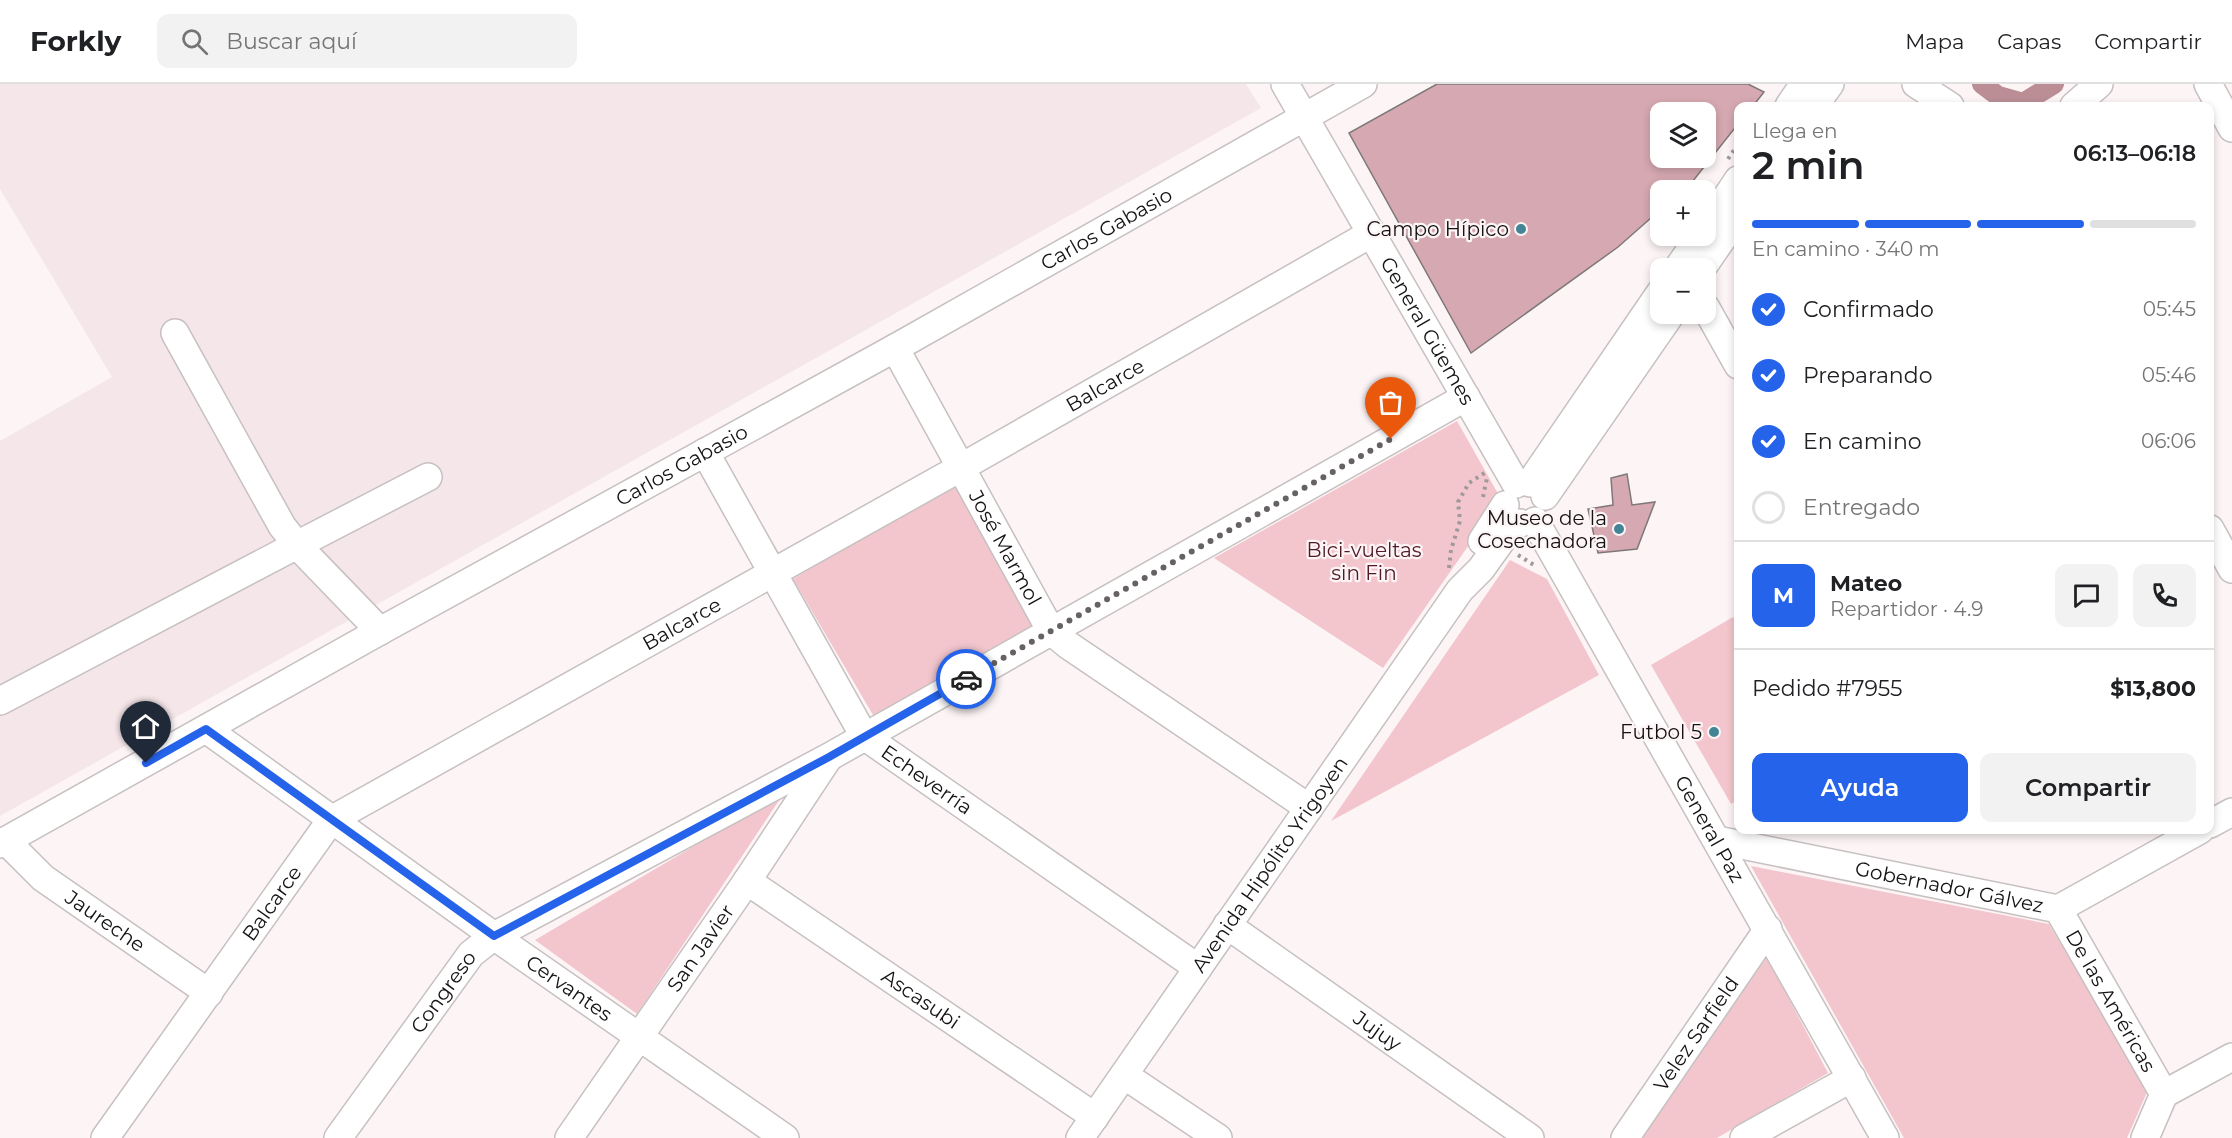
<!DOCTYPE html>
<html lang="es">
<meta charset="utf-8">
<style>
body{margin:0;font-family:Montserrat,sans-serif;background:#f2f2f2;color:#202124;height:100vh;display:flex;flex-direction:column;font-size:22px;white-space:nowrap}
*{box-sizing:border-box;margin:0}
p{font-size:20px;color:#757577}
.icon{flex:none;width:33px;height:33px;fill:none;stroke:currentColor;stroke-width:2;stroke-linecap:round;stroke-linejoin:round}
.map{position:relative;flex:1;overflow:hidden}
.drawer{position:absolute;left:1734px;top:18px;width:480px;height:732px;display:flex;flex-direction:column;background:#fff;border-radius:12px;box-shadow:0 3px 9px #0003}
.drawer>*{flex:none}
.tools{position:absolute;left:1650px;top:18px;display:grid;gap:12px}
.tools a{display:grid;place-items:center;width:66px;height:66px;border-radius:12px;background:#fff;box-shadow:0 3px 9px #0003;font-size:30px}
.pin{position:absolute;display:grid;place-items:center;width:51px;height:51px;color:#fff;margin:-62px -26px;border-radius:50% 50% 50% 0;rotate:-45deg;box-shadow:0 0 6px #0007}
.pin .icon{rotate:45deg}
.courier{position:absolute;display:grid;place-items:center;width:60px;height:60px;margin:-30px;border:4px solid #2563eb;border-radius:50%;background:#fff;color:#222;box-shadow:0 2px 8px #0007}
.head em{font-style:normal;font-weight:600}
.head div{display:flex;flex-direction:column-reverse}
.head{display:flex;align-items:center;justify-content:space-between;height:102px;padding:0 18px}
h1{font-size:39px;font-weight:600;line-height:45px}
.bar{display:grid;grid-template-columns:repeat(4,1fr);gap:9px 6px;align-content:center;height:72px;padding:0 18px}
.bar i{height:8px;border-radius:4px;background:#e0e0e0}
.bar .current{background:#2563eb}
.bar p{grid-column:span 4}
.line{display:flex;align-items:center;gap:15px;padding:0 18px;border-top:2px solid #e0e0e0}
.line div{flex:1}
.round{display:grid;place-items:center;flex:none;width:63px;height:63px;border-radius:12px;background:#f2f2f2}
ol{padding:0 18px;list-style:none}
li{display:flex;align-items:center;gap:18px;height:66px}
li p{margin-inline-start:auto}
li .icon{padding:6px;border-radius:50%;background:#2563eb;color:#fff;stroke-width:4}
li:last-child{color:#757577}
li i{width:33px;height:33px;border:3px solid #e0e0e0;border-radius:50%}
.cta{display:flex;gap:12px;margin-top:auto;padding:12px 18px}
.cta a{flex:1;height:69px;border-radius:12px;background:#2563eb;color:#fff;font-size:24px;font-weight:600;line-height:69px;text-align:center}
.cta a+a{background:#f2f2f2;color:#202124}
header{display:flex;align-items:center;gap:36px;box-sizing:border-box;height:84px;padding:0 30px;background:#fff;border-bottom:2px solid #e0e0e0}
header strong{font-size:28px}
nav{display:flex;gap:33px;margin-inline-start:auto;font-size:21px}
.search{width:420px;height:54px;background:#f2f2f2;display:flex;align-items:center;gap:15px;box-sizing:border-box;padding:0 21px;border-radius:12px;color:#757577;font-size:22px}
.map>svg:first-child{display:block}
.built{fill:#f5e6e9}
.green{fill:#f3c6ce}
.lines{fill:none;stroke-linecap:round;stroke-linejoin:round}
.canal{stroke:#bb8e96;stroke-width:20}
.building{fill:#d6a8b1;stroke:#7e7879;stroke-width:1.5;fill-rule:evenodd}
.minor-casing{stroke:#c7c0c1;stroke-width:30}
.path{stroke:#9f999a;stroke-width:4;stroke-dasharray:3 4.5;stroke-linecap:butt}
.minor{stroke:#fff;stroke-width:27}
.done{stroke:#666162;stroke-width:6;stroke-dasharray:0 10.8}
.route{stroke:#2563eb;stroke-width:8}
.poi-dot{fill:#428596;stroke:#fcf4f5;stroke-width:2}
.labels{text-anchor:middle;stroke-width:4.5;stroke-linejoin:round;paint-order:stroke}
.street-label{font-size:20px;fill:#151213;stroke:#fcf4f5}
.poi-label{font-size:20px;fill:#151213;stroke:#fcf4f5;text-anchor:end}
.park-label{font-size:20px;fill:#511929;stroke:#fcf4f5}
</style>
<header>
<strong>Forkly</strong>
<div class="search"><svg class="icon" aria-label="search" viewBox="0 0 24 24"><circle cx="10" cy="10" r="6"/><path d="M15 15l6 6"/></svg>Buscar aquí</div>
<nav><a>Mapa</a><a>Capas</a><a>Compartir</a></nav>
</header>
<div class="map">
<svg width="2232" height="1054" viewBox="0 0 2232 1054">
<rect width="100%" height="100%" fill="#fcf4f5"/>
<!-- built -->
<path class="built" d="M0 0H1246L1261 24 0 732V357L112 293 0 105Z"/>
<!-- green -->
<path class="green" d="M1457 337 1501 415 1383 584 1214 474Z
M958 398 1040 540 876 636 793 495Z
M1510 476 1547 495 1599 591 1331 737Z
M1733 533 1738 542V716L1731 720 1651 581Z
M784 709 637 930 535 856Z
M1751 782 2049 840 2148 1006 2127 1054H1904Z
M1767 873 1828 989 1717 1054H1640Z"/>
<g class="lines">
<!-- canal -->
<path class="canal" d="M1982 0 1998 12 2023 19 2054 0"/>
</g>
<!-- building -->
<path class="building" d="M1437 0H1748L1764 8 1753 22H1738V40L1689 102 1683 106H1660V126L1618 163 1471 269 1349 49ZM1660 28H1706V74H1660Z
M1627 390 1632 421 1655 418 1637 465 1598 469 1588 425 1613 421 1611 394Z"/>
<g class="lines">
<!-- minor casing -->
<g class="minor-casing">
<g id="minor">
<path id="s1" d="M1285 0 1516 400"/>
<path d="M1916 0 1950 22"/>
<path d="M2208 0 2232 44"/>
<path d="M1789 22 1804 0"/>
<path d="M1814 22 1830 0"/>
<path d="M2074 22 2099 0"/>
<path d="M1706 144 1738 96"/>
<path d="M1678 184 1700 152"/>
<path d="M1702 184 1738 132"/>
<path d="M1706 224 1738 281"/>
<path d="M175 249 282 442 297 461 428 393"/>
<path id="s2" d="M895 264 1051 547 1068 561 1309 724"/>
<path id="s3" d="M705 368 864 652 1198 884"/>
<path d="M1530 399 1660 209"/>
<path d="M1545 412 1671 230"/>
<path id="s4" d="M1535 437 1885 1054"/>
<path d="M2210 445 2232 485"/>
<path d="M1482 457 1505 421"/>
<path d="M0 617 297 461 380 547"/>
<path id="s5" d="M206 645 494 852 785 1054"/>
<path d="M2210 740 2232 728"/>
<path id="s6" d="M1717 756 2058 825 2200 746"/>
<path id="s7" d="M6 757 43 794 209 909"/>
<path id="s8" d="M0 760 380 547 895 264 1363 0"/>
<path id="s9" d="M747 797 1095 1033"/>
<path id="s10" d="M2058 825 2164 1010"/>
<path id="s11" d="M1227 841 1530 1054"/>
<path d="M1124 991 1218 1054"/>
<path id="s12" d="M105 1054 331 736 960 384 1372 149"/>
<path id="s13" d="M338 1054 471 870 494 852 829 673 1466 313"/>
<path id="s14" d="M569 1054 747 797 827 676"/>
<path id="s15" d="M1080 1054 1460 506 1481 485 1509 446 1520 439"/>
<path id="s16" d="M1625 1054 1768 845"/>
<path d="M1744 1054 1852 994"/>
<path d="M2145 1054 2164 1010 2232 973"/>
</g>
</g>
<!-- path -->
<path class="path" d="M1728 75 1738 60
M1483 413 1487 394
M1518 471 1534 481
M1449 484 1451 466 1460 437 1458 418 1469 399 1486 388"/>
<!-- minor -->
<use href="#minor" class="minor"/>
</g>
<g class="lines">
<!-- done -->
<path class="done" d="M966 595 1391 355"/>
<!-- route -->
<path class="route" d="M146 679 206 645 494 852 829 673 966 595"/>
</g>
<!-- markers -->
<g class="poi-dot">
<circle cx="1521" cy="145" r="6"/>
<circle cx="1619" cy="445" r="6"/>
<circle cx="1714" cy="648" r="6"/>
</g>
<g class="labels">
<!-- street labels -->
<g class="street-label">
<text dy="7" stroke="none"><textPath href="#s8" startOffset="1266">Carlos Gabasio</textPath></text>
<text dy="7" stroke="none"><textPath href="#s1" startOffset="285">General Güemes</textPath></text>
<text dy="7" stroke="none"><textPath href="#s12" startOffset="1278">Balcarce</textPath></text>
<text dy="7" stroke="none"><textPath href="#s8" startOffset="780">Carlos Gabasio</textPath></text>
<text dy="7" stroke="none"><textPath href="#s2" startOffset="228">José Marmol</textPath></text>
<text dy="7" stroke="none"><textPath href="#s12" startOffset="792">Balcarce</textPath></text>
<text dy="7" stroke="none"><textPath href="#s3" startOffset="402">Echeverría</textPath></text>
<text dy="7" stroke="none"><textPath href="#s4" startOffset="354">General Paz</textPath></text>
<text dy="7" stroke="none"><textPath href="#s15" startOffset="333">Avenida Hipólito Yrigoyen</textPath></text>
<text dy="7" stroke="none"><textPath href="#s6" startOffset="237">Gobernador Gálvez</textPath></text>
<text dy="7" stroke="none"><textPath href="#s12" startOffset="288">Balcarce</textPath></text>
<text dy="7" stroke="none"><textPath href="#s7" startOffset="128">Jaureche</textPath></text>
<text dy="7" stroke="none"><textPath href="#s14" startOffset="231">San Javier</textPath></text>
<text dy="7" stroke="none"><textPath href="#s5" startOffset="446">Cervantes</textPath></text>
<text dy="7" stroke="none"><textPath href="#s13" startOffset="180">Congreso</textPath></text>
<text dy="7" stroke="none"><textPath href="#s9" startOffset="210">Ascasubi</textPath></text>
<text dy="7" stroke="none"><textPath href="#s10" startOffset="106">De las Américas</textPath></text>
<text dy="7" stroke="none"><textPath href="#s11" startOffset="184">Jujuy</textPath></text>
<text dy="7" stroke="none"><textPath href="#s16" startOffset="126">Velez Sarfield</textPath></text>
</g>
<!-- poi labels -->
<g class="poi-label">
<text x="1509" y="152">Campo Hípico</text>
<text x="1607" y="441">Museo de la<tspan x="1607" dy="23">Cosechadora</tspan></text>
<text x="1702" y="655">Futbol 5</text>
</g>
<!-- park labels -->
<g class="park-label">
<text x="1364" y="473">Bici-vueltas<tspan x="1364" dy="23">sin Fin</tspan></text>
</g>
</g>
</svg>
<div class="tools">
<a><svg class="icon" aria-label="layers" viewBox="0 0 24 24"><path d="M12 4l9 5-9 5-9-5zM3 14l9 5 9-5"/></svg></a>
<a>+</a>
<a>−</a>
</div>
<div class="pin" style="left:1391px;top:355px;background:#ea580c"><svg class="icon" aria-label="bag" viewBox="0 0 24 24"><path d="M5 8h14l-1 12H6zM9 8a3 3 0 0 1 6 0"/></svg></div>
<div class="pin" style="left:146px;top:679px;background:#1f2937"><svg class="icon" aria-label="home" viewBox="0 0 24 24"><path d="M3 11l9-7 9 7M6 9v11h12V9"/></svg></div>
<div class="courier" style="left:966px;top:595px"><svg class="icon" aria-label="car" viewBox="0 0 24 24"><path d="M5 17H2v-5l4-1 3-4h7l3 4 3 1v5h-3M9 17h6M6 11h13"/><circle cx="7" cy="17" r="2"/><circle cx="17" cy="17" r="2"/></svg></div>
<section class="drawer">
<div class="head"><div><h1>2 min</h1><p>Llega en</p></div><em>06:13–06:18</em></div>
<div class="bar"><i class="current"></i><i class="current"></i><i class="current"></i><i></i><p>En camino · 340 m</p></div>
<ol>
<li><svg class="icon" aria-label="check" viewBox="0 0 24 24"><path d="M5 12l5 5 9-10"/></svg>Confirmado<p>05:45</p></li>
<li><svg class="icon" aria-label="check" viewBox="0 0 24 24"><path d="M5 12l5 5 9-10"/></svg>Preparando<p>05:46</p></li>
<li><svg class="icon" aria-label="check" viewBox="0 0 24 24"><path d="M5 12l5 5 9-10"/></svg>En camino<p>06:06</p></li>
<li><i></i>Entregado</li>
</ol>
<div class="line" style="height:108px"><b class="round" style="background:#2563eb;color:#fff">M</b><div><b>Mateo</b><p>Repartidor · 4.9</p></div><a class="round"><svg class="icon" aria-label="chat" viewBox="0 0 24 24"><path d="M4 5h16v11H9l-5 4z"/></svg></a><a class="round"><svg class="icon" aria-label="phone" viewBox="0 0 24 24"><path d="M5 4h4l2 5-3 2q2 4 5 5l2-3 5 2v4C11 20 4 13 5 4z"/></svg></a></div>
<div class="line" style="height:78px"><div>Pedido #7955</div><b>$13,800</b></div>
<div class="cta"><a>Ayuda</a><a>Compartir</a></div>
</section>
</div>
